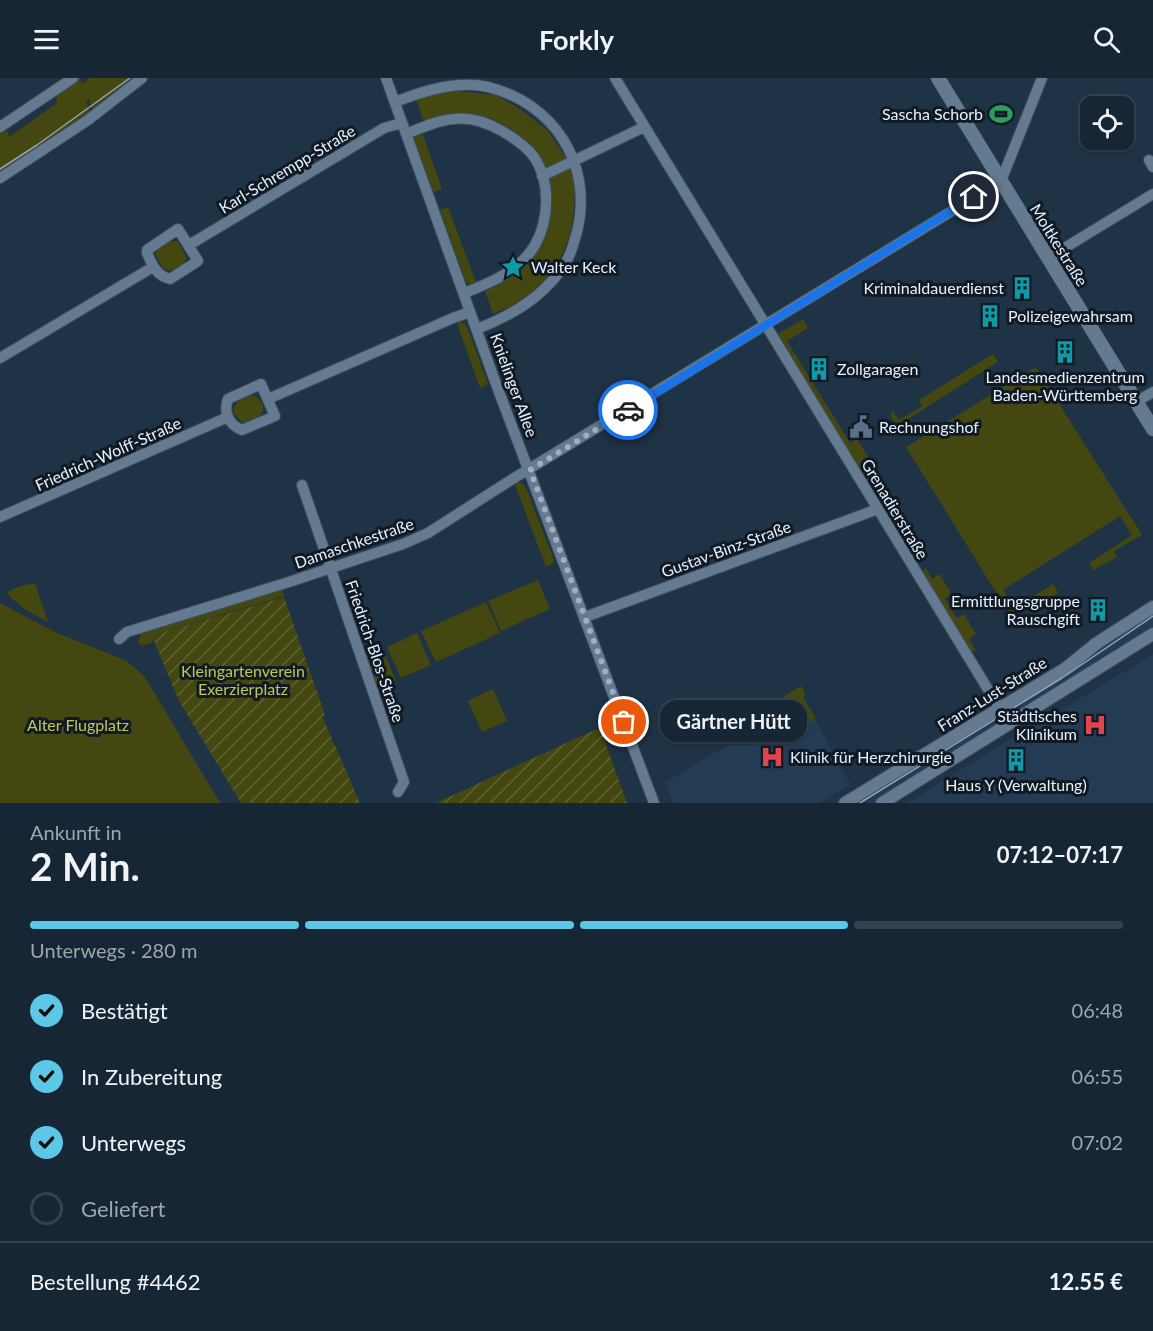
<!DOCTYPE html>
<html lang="de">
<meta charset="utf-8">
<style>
body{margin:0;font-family:Lato,sans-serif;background:#202e3c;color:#f1f3f6;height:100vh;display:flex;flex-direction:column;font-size:22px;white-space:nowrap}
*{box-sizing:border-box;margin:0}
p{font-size:20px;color:#9ea5ac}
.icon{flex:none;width:33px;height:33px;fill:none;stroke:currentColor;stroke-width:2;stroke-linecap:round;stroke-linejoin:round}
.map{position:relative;height:725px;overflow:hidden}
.panel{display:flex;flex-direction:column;background:#172634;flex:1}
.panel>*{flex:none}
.tools{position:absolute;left:1080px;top:18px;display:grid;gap:12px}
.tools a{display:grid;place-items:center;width:54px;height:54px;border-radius:12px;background:#172634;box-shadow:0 2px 4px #0004,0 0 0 2px #36434f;font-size:30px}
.pin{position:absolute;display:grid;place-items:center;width:51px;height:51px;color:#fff;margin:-26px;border:3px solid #fff;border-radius:50%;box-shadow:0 2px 6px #0007}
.courier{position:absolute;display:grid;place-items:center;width:60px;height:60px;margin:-30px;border:4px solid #1a73e8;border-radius:50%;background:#fff;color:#222;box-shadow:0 2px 8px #0007}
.bubble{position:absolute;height:42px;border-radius:18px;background:#172634;box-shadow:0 2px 4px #0004,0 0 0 2px #36434f;font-size:20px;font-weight:700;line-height:42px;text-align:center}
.overview em{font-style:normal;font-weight:700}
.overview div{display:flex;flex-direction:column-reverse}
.overview{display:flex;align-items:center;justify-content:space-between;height:102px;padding:0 30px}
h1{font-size:39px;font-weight:700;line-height:45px}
.bar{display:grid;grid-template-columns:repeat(4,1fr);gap:9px 6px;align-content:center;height:72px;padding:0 30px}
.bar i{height:8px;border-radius:4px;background:#36434f}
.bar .selected{background:#5cc7e7}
.bar p{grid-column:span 4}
.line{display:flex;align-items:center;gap:15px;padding:0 30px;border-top:2px solid #36434f}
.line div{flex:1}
ol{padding:0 30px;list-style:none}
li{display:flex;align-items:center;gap:18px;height:66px}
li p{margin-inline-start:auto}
li .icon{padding:6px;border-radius:50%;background:#5cc7e7;color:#111;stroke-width:4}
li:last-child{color:#9ea5ac}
li i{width:33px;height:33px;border:3px solid #36434f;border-radius:50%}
header{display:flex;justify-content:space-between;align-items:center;height:78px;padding:0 30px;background:#172634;font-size:27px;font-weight:700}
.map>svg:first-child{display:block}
.built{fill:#233c54}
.green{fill:#444710}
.garden{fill:url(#garden-furrows)}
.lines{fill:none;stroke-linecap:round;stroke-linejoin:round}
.minor-casing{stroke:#3c4e5e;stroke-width:12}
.tertiary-casing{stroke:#3c4e5e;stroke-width:14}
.secondary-casing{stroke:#3c4e5e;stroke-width:15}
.minor{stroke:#647a91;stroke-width:10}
.tertiary{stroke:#647a91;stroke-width:12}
.secondary{stroke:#647a91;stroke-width:14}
.tram{stroke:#95a4b3;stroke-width:1.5}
.done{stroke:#a0aebe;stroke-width:6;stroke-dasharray:0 10.8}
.route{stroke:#1a73e8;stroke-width:8}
.labels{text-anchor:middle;stroke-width:6;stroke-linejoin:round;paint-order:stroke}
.poi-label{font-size:16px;fill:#e5f1fe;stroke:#111a23;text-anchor:start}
.street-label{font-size:16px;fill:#e5f1fe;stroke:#111a23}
.park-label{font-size:16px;fill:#c1c853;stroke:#111a23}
</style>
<header><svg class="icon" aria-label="menu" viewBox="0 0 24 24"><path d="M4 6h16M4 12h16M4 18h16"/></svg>Forkly<svg class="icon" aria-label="search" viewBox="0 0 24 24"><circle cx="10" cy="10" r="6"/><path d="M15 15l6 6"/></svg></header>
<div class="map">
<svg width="1153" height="725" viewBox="0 0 1153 725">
<defs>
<pattern id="garden-furrows" width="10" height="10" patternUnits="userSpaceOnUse" patternTransform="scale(1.5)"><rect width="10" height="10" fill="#444710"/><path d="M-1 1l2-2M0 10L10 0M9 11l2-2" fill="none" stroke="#5f6234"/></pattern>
</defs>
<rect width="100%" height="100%" fill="#1f3346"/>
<!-- built -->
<path class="built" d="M1153 533V551L1119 572 1117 569 1084 592 876 725H856Z
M1153 576V725H907L1025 652 1030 651Z
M815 641 850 707 819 725H673L665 704 728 667 775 666Z"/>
<!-- green -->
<path class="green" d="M78 0H80L82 6 90 0H137L97 32 95 29 92 32 89 21 86 23 91 37 0 96V55L7 51 9 59 57 25 56 16Z
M457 13 496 17 520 31 547 52 567 81 548 93C543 86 540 79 535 73 518 50 484 33 456 35 445 36 434 41 424 44L416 22 440 15Z
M422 54 442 111 433 114 412 57Z
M572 88C580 141 569 190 522 222 513 228 502 232 493 236L485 213C534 191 560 155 548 100Z
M448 129 477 207 473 208 466 204 440 132Z
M175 163 178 164 187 180 183 187 169 193 163 190 155 176C160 168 165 164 175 163Z
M803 241 808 250 787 263 850 365 857 361 869 380 861 385 873 404 881 400 894 421 887 425 894 437 887 439 778 256Z
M460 244 465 246 468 251 488 306 480 310 457 246Z
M993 276 998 284 897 348 891 339 892 332 899 342 922 328 919 322Z
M1036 289 1142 457 1114 473 1117 479 1093 492 1089 485 1132 457 1120 438 1003 512 1014 530 1053 506 1058 515 1037 528 1033 523 1010 537 906 369Z
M249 317H254C272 331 261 341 244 345 225 333 235 324 249 317Z
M516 403 523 406 527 412 554 482 552 486 546 489 514 404Z
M925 489 932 501 939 496 952 516 945 521 957 540 964 536 976 556 969 561 976 573H970L923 495Z
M538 502 550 531 501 553 488 523Z
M35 505 48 544 24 531 7 516V514L20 508Z
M282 512 284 518 160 555C154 563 151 567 140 567L138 564 142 553Z
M486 524 500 555 436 584 421 553Z
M0 525 57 555 127 583 145 599 220 725H0Z
M417 555 431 587 401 600 387 569Z
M383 572 396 603 379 610 378 607H376L366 579Z
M801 608 805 614 804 621 816 640 775 666H745L734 649Z
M493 611 507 643 482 654 468 623Z"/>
<!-- garden -->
<path class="garden" d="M284 519 325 637 322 638 360 725H241L179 623 154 563 160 555Z
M600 650 627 725H436L579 659Z"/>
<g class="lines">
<!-- minor casing -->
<g class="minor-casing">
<path id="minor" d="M386 0 496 306 654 725
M615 0 1000 631
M395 24C423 13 457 2 488 9 553 25 592 84 578 150 574 164 570 181 561 192 540 221 510 238 477 251
M0 49 73 0
M406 56C421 50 438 42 454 41 471 39 488 45 502 53 514 60 526 68 534 79 551 104 549 142 535 167 520 193 490 205 464 215
M1149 82 1153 89
M542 98 644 49
M0 100 88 42 142 0
M178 151 198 183 170 201C157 198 152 187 147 175V172Z
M189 167 384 50 402 45
M1048 180 1153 116
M0 280 153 189
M261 306 275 338 242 352C229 347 223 334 228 321Z
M268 321 453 240 470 234
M1136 324 1153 314
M302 407 404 704 398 714
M0 439 228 339
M585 539 878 431
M119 561 127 554 289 504 403 466 428 455 511 402 1001 103 1042 0"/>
</g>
<!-- tertiary casing -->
<g class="tertiary-casing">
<path id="tertiary" d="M845 725 1066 590 1097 565 1153 529
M882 725 1153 556"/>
</g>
<!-- secondary casing -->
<g class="secondary-casing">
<path id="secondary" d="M938 0 1153 351"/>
</g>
<!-- minor -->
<use href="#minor" class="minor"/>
<!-- tertiary -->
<use href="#tertiary" class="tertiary"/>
<!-- secondary -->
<use href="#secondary" class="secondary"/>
<!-- tram -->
<path class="tram" d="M0 91 37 67 130 0
M860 725 1062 600 1153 538"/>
</g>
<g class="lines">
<!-- done -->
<path class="done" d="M624 644 530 392 628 332"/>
<!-- route -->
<path class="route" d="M628 332 974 119"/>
</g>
<!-- icons -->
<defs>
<g id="stadium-bare" transform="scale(1.8)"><path d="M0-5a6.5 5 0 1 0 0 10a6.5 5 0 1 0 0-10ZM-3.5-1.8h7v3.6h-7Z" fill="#2e9e5b" stroke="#111a23" stroke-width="2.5" paint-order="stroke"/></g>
<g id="sight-bare" transform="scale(1.8)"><path d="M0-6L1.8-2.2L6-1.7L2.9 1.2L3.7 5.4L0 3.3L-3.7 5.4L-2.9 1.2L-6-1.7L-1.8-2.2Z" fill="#0f9aa8" stroke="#111a23" stroke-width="2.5" paint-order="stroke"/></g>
<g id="building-bare" transform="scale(1.8)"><path d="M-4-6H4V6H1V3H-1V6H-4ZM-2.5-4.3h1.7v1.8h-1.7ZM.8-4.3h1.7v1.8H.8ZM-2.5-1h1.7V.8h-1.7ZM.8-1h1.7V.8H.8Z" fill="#0f9aa8" stroke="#111a23" stroke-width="2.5" paint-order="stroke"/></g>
<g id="civic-bare" transform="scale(1.8)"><path d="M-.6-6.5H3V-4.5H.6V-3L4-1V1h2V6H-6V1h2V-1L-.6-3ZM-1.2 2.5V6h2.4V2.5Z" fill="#5c6f8a" stroke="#111a23" stroke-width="2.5" paint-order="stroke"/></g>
<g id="hospital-bare" transform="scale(1.8)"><path d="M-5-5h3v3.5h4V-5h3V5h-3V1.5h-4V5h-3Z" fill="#e0444e" stroke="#111a23" stroke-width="2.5" paint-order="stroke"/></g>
</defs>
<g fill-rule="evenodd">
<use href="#stadium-bare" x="1001" y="36"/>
<use href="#sight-bare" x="513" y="189"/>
<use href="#building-bare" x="1022" y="210"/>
<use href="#building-bare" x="990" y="238"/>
<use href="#building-bare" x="1065" y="274"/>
<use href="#building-bare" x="819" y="291"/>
<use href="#civic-bare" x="861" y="349"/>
<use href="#building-bare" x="1098" y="532"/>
<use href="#hospital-bare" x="1095" y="647"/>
<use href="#hospital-bare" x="772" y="679"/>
<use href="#building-bare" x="1016" y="682"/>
</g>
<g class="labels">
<!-- poi labels -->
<g class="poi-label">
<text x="983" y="42" text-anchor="end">Sascha Schorb</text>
<text x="531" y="195">Walter Keck</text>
<text x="1004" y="216" text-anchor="end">Kriminaldauerdienst</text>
<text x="1008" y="244">Polizeigewahrsam</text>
<text x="837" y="297">Zollgaragen</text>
<text x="1065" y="305" text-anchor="middle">Landesmedienzentrum<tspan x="1065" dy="18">Baden-Württemberg</tspan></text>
<text x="879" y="355">Rechnungshof</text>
<text x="1080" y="529" text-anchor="end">Ermittlungsgruppe<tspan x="1080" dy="18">Rauschgift</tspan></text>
<text x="1077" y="644" text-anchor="end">Städtisches<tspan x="1077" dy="18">Klinikum</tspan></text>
<text x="790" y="685">Klinik für Herzchirurgie</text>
<text x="1016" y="713" text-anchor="middle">Haus Y (Verwaltung)</text>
</g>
<!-- street labels -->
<g class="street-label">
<text transform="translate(287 91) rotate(-31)" y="6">Karl-Schrempp-Straße</text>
<text transform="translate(1059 167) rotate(58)" y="6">Moltkestraße</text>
<text transform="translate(514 307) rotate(70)" y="6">Knielinger Allee</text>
<text transform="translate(108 376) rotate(-24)" y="6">Friedrich-Wolff-Straße</text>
<text transform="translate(895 431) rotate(59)" y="6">Grenadierstraße</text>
<text transform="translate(354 465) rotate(-19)" y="6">Damaschkestraße</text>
<text transform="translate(726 471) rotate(-20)" y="6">Gustav-Binz-Straße</text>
<text transform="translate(375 573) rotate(71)" y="6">Friedrich-Blos-Straße</text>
<text transform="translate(992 616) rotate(-32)" y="6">Franz-Lust-Straße</text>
</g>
<!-- park labels -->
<g class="park-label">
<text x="243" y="599">Kleingartenverein<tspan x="243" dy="18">Exerzierplatz</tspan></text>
<text x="78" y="653">Alter Flugplatz</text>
</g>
</g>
</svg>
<div class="tools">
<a><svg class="icon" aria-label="locate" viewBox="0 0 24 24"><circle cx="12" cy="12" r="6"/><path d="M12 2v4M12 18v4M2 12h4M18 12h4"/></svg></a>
</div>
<div class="pin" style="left:624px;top:644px;background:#ea580c"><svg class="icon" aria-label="bag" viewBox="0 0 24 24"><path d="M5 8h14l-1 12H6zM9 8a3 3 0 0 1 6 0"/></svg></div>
<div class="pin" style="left:974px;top:119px;background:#1f2937"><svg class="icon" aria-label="home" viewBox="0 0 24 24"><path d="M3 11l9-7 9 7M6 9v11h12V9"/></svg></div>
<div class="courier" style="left:628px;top:332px"><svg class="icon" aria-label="car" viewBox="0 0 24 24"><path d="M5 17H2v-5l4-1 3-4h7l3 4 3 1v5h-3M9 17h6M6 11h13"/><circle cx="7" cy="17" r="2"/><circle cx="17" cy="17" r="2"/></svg></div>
<div class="bubble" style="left:660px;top:622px;width:147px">Gärtner Hütt</div>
</div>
<section class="panel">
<div class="overview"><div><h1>2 Min.</h1><p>Ankunft in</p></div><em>07:12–07:17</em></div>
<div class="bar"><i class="selected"></i><i class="selected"></i><i class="selected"></i><i></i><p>Unterwegs · 280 m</p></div>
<ol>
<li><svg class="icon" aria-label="check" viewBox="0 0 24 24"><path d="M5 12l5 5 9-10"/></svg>Bestätigt<p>06:48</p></li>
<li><svg class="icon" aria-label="check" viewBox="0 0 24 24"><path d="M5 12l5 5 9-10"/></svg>In Zubereitung<p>06:55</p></li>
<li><svg class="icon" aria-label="check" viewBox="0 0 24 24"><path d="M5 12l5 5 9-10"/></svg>Unterwegs<p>07:02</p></li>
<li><i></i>Geliefert</li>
</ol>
<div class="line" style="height:78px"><div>Bestellung #4462</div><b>12.55 €</b></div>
</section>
